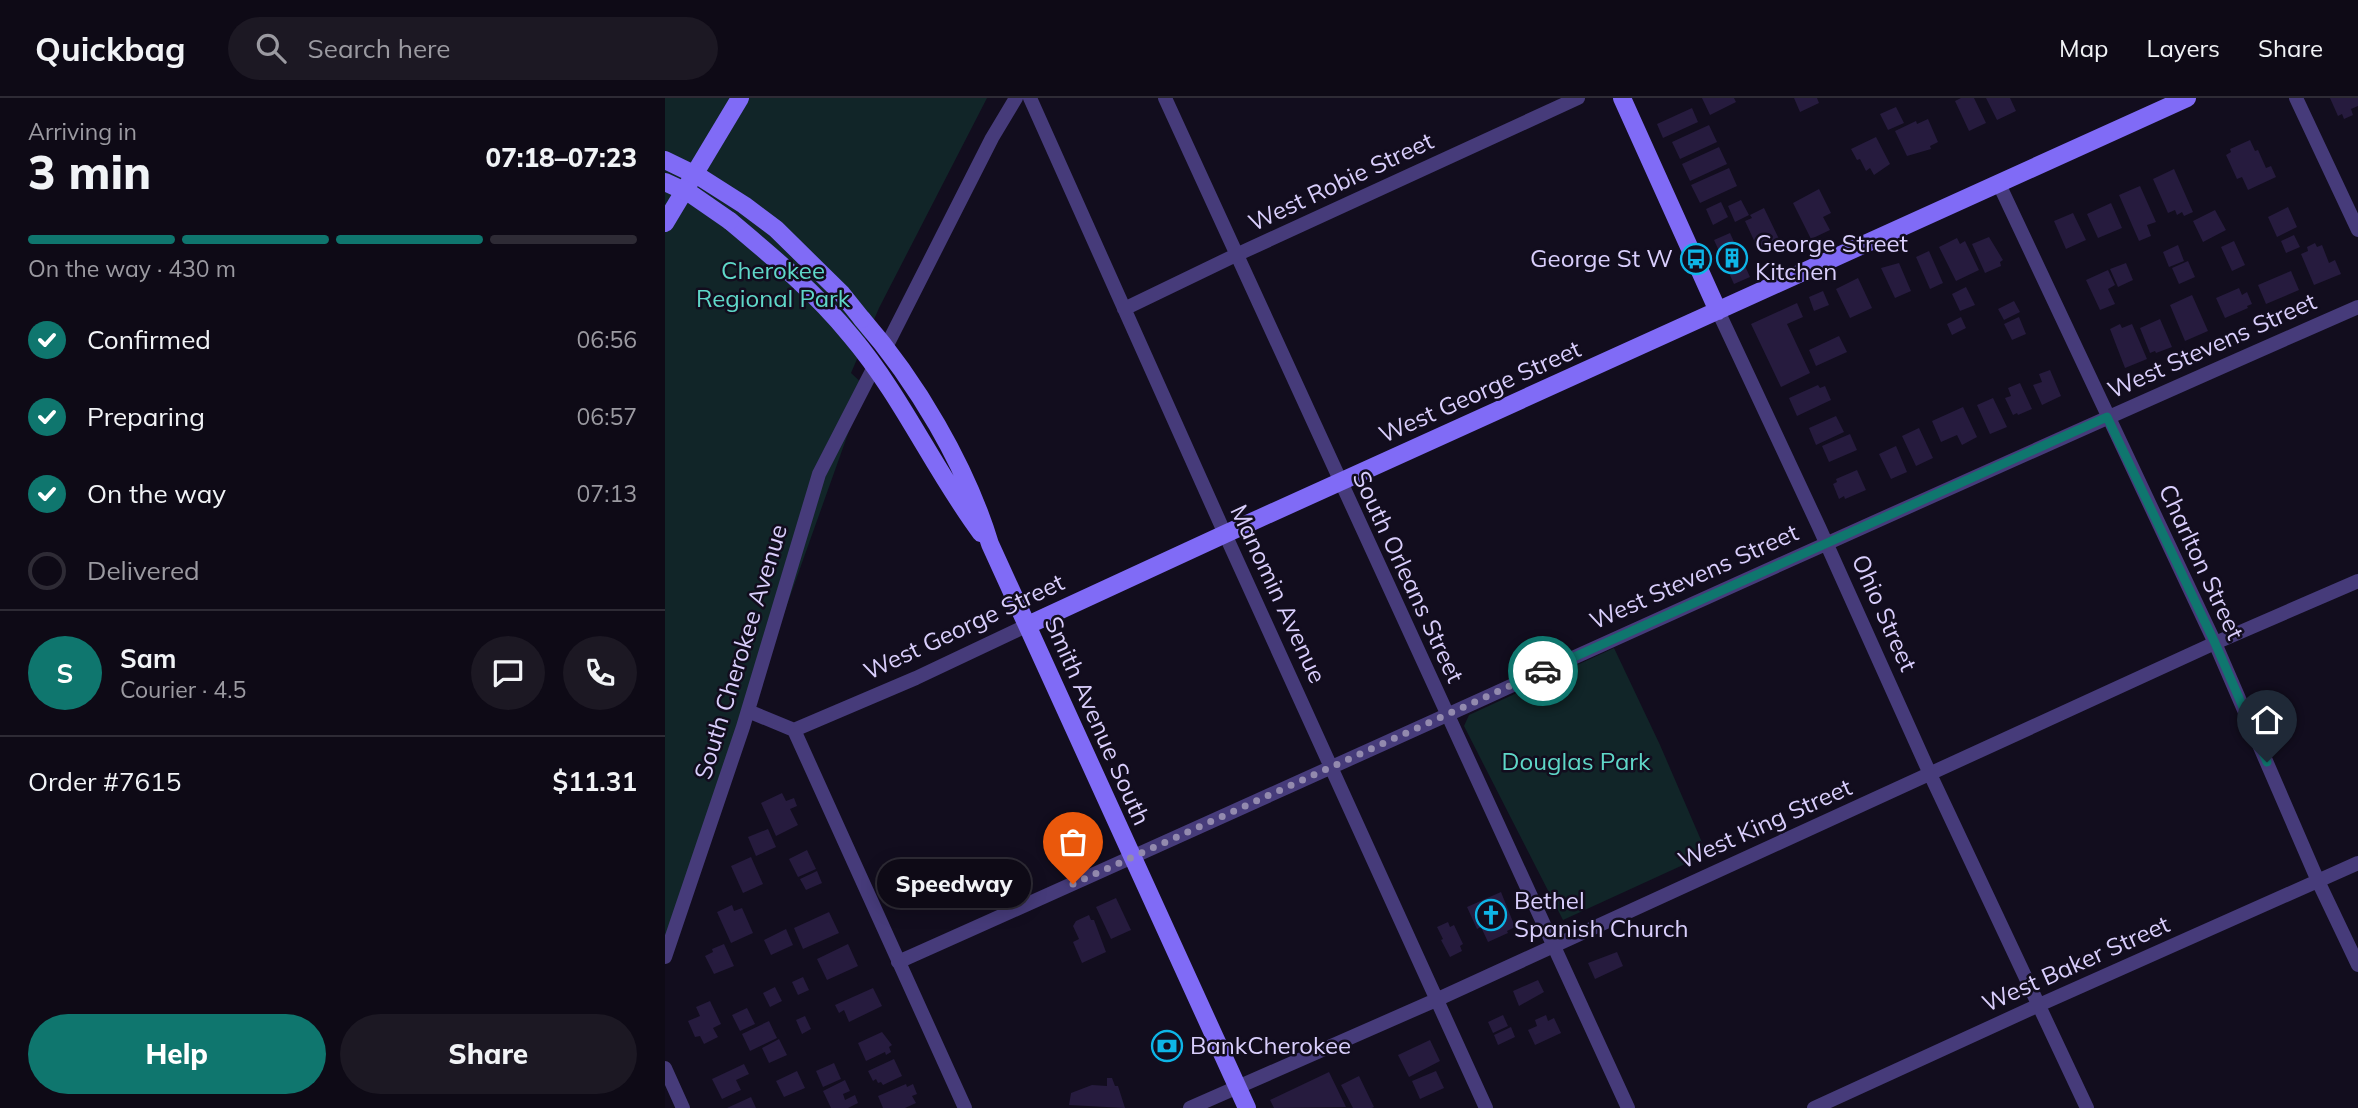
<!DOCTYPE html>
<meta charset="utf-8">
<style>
body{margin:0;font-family:Mulish,sans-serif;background:#1c1823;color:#f1f3f6;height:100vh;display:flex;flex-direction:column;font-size:26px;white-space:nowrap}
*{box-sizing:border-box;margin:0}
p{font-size:23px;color:#9b9aa1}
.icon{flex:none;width:38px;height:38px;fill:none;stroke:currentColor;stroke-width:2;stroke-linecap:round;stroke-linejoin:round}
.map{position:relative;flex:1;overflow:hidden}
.details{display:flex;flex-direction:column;background:#0e0a16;width:665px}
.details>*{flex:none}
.pin{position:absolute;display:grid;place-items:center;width:60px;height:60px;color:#fff;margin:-72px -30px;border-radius:50% 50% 50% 0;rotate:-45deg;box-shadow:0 0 7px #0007}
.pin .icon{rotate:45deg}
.courier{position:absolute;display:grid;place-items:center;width:70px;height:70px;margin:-35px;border:5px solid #0f766e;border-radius:50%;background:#fff;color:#222;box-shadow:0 2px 9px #0007}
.bubble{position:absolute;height:49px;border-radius:24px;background:#0e0a16;box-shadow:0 4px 18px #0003,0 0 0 2px #2e2b35;font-size:23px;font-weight:800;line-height:49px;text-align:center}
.overview em{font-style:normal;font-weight:800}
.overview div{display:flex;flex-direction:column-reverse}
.overview{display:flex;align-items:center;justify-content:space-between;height:119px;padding:0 28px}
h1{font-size:46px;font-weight:800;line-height:52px}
.bar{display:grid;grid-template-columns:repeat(4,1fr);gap:10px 7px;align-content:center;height:84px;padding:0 28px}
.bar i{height:9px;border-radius:5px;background:#2e2b35}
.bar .selected{background:#0f766e}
.bar p{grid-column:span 4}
.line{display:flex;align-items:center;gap:18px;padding:0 28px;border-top:2px solid #2e2b35}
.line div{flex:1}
.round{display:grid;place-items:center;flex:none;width:74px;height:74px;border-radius:37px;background:#1c1823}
ol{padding:0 28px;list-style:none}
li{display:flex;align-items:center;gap:21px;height:77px}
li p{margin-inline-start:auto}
li .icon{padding:7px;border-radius:50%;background:#0f766e;color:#fff;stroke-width:4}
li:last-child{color:#9b9aa1}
li i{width:38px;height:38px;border:4px solid #2e2b35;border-radius:50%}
.primary-button{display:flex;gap:14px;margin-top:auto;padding:14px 28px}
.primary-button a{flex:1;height:80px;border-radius:42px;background:#0f766e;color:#fff;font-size:28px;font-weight:800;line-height:80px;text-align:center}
.primary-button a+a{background:#1c1823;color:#f1f3f6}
header{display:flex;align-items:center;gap:42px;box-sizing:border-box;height:98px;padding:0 35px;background:#0e0a16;border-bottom:2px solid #2e2b35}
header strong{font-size:33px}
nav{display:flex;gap:38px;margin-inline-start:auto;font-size:24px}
.search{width:490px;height:63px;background:#1c1823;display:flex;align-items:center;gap:18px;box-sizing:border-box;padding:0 24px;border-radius:38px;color:#9b9aa1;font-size:26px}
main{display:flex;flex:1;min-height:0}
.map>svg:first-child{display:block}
.green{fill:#112528}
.building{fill:#261b3e}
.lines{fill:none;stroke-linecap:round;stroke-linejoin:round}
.street{stroke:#463b7a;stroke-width:14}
.secondary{stroke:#806bf6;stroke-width:18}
.secondary-bridge{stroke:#806bf6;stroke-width:18}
.done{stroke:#938aae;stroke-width:7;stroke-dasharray:0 12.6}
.route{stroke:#0f766e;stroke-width:9}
.labels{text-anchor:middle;stroke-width:5;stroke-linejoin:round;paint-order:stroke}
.street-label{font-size:24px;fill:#d9cefc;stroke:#120d1e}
.poi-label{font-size:24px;fill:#d9cefc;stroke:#120d1e;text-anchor:start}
.park-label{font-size:24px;fill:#5fd7c8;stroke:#120d1e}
</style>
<header>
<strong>Quickbag</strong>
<div class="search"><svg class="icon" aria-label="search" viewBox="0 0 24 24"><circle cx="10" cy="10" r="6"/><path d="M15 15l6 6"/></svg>Search here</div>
<nav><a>Map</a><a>Layers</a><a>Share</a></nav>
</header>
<main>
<section class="details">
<div class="overview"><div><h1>3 min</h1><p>Arriving in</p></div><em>07:18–07:23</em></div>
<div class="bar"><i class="selected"></i><i class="selected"></i><i class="selected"></i><i></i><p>On the way · 430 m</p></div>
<ol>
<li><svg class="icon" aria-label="check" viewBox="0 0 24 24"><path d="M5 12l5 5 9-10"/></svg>Confirmed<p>06:56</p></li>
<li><svg class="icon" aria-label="check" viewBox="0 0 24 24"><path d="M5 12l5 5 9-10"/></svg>Preparing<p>06:57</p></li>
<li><svg class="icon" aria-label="check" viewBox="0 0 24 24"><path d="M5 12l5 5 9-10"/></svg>On the way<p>07:13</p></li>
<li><i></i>Delivered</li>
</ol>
<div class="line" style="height:126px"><b class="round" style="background:#0f766e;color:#fff">S</b><div><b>Sam</b><p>Courier · 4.5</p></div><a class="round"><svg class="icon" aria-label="chat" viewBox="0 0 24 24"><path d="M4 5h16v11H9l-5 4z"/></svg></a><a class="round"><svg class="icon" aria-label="phone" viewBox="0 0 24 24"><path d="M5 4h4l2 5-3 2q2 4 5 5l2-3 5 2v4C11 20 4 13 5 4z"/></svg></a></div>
<div class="line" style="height:91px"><div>Order #7615</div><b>$11.31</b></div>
<div class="primary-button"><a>Help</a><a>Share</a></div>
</section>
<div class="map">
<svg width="1693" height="1010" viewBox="0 0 1693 1010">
<rect width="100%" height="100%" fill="#120d1e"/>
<!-- green -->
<path class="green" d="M0 0H322L214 210 186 275 200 288 0 849Z
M949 550 995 647 1042 756 898 822 799 628 804 617Z"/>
<!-- building -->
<path class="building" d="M1037 0H1069L1071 4 1045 17Z
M1129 0H1152L1154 5 1135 14Z
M1296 0H1309L1321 25 1304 33 1290 3Z
M1321 0H1345L1351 13 1332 22Z
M1665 0H1693V8L1686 11 1688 17 1679 21 1677 16 1673 18Z
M1231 9 1239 25 1223 32 1215 16Z
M1027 10 1033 24 998 40 992 26Z
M1263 21 1273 44 1265 48 1266 51 1242 58 1230 33 1251 23 1252 26Z
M1044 27 1052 44 1015 61 1007 44Z
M1211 39 1225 66 1209 77 1205 70 1201 73 1195 61 1192 62 1186 51Z
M1585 42 1590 53 1593 52 1601 70 1606 68 1611 79 1583 92 1577 79 1572 81 1561 57 1566 54 1565 51Z
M1054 49 1062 66 1025 83 1017 66Z
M1064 70 1072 88 1035 105 1026 87Z
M1509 71 1528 114 1519 118 1517 114 1512 117 1510 112 1503 115 1488 81Z
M1475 88 1491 124 1482 127 1486 138 1474 143 1454 97Z
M1154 91 1166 115 1158 119 1165 132 1146 141 1128 105Z
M1076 102 1084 117 1070 124 1063 108Z
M1056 104 1063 119 1048 127 1041 111Z
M1446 105 1457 130 1433 140 1422 116Z
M1623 109 1632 129 1612 139 1603 119Z
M1099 110 1114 141 1109 143 1112 149 1103 153 1100 147 1093 151 1080 123 1087 120 1085 117Z
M1550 112 1561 132 1538 144 1528 123Z
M1408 115 1421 142 1401 151 1389 123Z
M1065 135 1085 179 1069 186 1049 142Z
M1629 137 1635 149 1621 155 1616 143Z
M1324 139 1338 162 1335 164 1336 168 1320 175 1307 146Z
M1292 140 1295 146 1300 143 1314 172 1291 183 1274 149Z
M1569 143 1580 167 1567 173 1556 149Z
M1650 145 1652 149 1657 147 1664 165 1670 162 1676 176 1649 187 1636 156 1643 153 1642 149Z
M1513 147 1519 163 1504 169 1498 154Z
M1264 153 1278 185 1265 191 1251 159Z
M1523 163 1530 179 1514 186 1507 170Z
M1234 165 1246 193 1230 200 1216 170Z
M1461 165 1468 182 1453 189 1445 171Z
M1443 172 1450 187 1443 191 1450 206 1435 212 1421 182Z
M1626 173 1634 192 1601 206 1593 187Z
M1193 180 1207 210 1185 220 1171 191Z
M1301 189 1310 207 1295 213 1287 196Z
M1574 190 1577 197 1582 194 1587 206 1582 208 1583 210 1560 220 1551 200Z
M1158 193 1164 207 1149 213 1144 199Z
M1527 197 1543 233 1520 243 1505 207Z
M1349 203 1355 214 1339 222 1333 211Z
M1132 205 1138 219 1122 226 1145 275 1116 289 1086 226Z
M1296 219 1301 230 1287 237 1282 226Z
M1354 219 1361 236 1347 242 1339 226Z
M1495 221 1507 249 1491 255 1490 253 1485 255 1475 230Z
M1455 226 1457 230 1467 226 1482 261 1460 270 1445 231Z
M1174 238 1182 254 1151 268 1144 252Z
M1385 272 1396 298 1377 307 1368 287 1377 284 1374 276Z
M1355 285 1367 311 1353 317 1352 315 1348 317 1340 300 1346 298 1343 290Z
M1153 287 1155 290 1160 288 1166 302 1132 318 1124 300Z
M1328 300 1342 329 1325 336 1312 307Z
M1298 309 1312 339 1297 347 1292 337 1276 344 1267 323Z
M1171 318 1179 334 1151 347 1144 330Z
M1254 330 1268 360 1251 368 1237 338Z
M1185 336 1192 352 1164 364 1157 348Z
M1231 348 1242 374 1226 381 1214 356Z
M1192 372 1201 392 1180 401 1179 398 1174 401 1168 386 1172 384 1171 381Z
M117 695 121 703 129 700 132 708 125 711 133 727 111 738 96 705Z
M103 731 111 749 91 758 83 739Z
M142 752 151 771 133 779 124 761Z
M86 759 98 786 78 795 66 768Z
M152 773 157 785 141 792 135 781Z
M836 794 850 829 842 833 843 835 823 844 816 829 812 831 802 809Z
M451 800 466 832 446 841 431 809Z
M67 807 69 813 77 810 88 835 66 845 52 814Z
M164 814 174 835 138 851 129 830Z
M424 817 426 822H429L441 854 417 865 408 844 414 841 408 828 411 823Z
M783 824 785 829 789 827 798 846 795 848 797 853 785 859 776 842 778 841 772 829Z
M121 831 128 847 106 857 99 842Z
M59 846 69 868 49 876 40 858 48 854 47 851Z
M183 846 193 868 162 882 152 861Z
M952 854 958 868 930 881 923 865Z
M138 879 144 892 133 897 127 884Z
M873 882 879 894 854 908 848 893Z
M110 889 117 903 105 909 98 895Z
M208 890 217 908 184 924 179 912 174 915 170 907Z
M45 903 56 926 48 930 53 939 39 946 35 938 30 939 23 923 35 918 31 909Z
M82 910 90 926 75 933 67 917Z
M838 917 843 928 828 935 823 924Z
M881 917 883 923 889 920 896 935 870 947 863 932 872 928 870 922Z
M140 918 146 931 137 936 131 922Z
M104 923 112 940 85 953 77 936Z
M846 929 850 939 833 947 829 937Z
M217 934 227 947 224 949 226 954 221 957 220 954 201 963 193 945Z
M114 941 122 957 104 965 97 950Z
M765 942 775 963 744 979 733 957Z
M229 961 237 978 218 987 216 984 213 985 211 981 208 983 203 973Z
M169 965 176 981 158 989 151 973Z
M79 966 84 976 71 982 76 992 57 1001 47 981Z
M132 973 140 990 119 999 111 983Z
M771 973 779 990 755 1001 747 983Z
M664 974 681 1009 609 1010 605 1002Z
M694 978 709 1009 707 1010H688L676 987Z
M442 980H447L450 988H453L460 1010 404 1007 406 995 427 987 442 988Z
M180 982 185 993 178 996 180 1002 190 997 193 1005 183 1010H166L158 993Z
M241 986 242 989 248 986 252 996 247 998 251 1005 240 1010H218L213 998Z
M86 999 91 1010H62Z"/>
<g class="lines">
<!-- street -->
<path class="street" d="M365 0 560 436 821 1010
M500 0 963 1010
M1631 0 1693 132
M1333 84 1550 545 1653 783 1693 867
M459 211 571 157 913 0
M1053 213 1154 429 1265 676 1422 1010
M221 249 327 40 351 0
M83 613 129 632
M129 632 300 1010
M129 632 251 580 363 527
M0 859 78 629 154 376 209 269
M233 864C720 647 1204 423 1693 209
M0 970 18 1010
M525 1010 771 902 1550 545 1693 483
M1149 1010 1374 907 1693 765"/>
<!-- secondary -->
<path class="secondary" d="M957 0 1053 213
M65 123C108 159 151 195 186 238 237 298 269 372 316 435
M0 125 75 0
M197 221C251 283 301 367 325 446L582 1010
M363 527 560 436 1522 0"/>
<!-- secondary-bridge -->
<path class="secondary-bridge" d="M0 62 35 79 79 107 111 131 177 196 197 221
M0 84 26 96 65 123"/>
</g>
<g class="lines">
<!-- done -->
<path class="done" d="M408 786 878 573"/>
<!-- route -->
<path class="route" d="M878 573 1442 319 1550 545 1602 664"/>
</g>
<!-- icons -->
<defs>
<g id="building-ring" transform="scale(1.575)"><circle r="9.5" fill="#120d1e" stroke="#0eb5e7" stroke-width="1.5"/><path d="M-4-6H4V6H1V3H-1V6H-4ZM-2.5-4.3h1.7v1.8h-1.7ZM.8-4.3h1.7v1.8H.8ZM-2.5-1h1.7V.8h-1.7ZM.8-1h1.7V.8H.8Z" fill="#0eb5e7"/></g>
<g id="bus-ring" transform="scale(1.575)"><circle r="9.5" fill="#120d1e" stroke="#0eb5e7" stroke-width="1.5"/><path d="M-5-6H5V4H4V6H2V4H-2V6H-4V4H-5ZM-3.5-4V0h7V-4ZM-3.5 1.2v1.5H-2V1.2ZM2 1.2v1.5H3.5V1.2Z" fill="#0eb5e7"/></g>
<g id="church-ring" transform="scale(1.575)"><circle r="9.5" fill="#120d1e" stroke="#0eb5e7" stroke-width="1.5"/><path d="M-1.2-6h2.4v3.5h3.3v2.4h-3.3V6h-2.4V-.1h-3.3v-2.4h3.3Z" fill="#0eb5e7"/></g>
<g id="bank-ring" transform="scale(1.575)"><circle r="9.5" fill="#120d1e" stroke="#0eb5e7" stroke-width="1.5"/><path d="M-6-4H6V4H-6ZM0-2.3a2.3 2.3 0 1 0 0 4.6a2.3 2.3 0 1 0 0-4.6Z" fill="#0eb5e7"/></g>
</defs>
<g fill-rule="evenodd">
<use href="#building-ring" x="1067" y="160"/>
<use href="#bus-ring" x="1031" y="161"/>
<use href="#church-ring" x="826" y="817"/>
<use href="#bank-ring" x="502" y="948"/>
</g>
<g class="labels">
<!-- street labels -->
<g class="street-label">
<text transform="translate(676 84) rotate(-25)" y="8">West Robie Street</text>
<text transform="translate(1547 248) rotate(-24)" y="8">West Stevens Street</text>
<text transform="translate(815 294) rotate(-24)" y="8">West George Street</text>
<text transform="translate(1536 464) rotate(65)" y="8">Charlton Street</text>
<text transform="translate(743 479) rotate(65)" y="8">South Orleans Street</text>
<text transform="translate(1029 479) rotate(-24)" y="8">West Stevens Street</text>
<text transform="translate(613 496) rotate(65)" y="8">Manomin Avenue</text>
<text transform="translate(1219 515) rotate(66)" y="8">Ohio Street</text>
<text transform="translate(299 529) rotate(-25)" y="8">West George Street</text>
<text transform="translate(76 554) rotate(-73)" y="8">South Cherokee Avenue</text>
<text transform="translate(432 623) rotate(66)" y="8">Smith Avenue South</text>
<text transform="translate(1100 726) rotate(-24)" y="8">West King Street</text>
<text transform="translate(1411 866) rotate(-24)" y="8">West Baker Street</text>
</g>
<!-- poi labels -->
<g class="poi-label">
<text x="1090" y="154">George Street<tspan x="1090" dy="28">Kitchen</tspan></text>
<text x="1008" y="169" text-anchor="end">George St W</text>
<text x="849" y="811">Bethel<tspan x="849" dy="28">Spanish Church</tspan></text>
<text x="525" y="956">BankCherokee</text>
</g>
<!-- park labels -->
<g class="park-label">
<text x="108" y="181">Cherokee<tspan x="108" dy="28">Regional Park</tspan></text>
<text x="911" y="672">Douglas Park</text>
</g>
</g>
</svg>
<div class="pin" style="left:408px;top:786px;background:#ea580c"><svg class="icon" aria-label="bag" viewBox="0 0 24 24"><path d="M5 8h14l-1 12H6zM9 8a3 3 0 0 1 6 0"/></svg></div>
<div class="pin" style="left:1602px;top:664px;background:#1f2937"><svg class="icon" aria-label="home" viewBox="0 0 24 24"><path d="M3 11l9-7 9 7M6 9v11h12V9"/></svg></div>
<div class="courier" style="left:878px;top:573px"><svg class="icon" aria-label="car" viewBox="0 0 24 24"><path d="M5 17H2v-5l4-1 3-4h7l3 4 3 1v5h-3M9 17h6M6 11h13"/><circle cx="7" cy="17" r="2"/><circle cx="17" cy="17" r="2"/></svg></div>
<div class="bubble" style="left:212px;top:761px;width:154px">Speedway</div>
</div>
</main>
